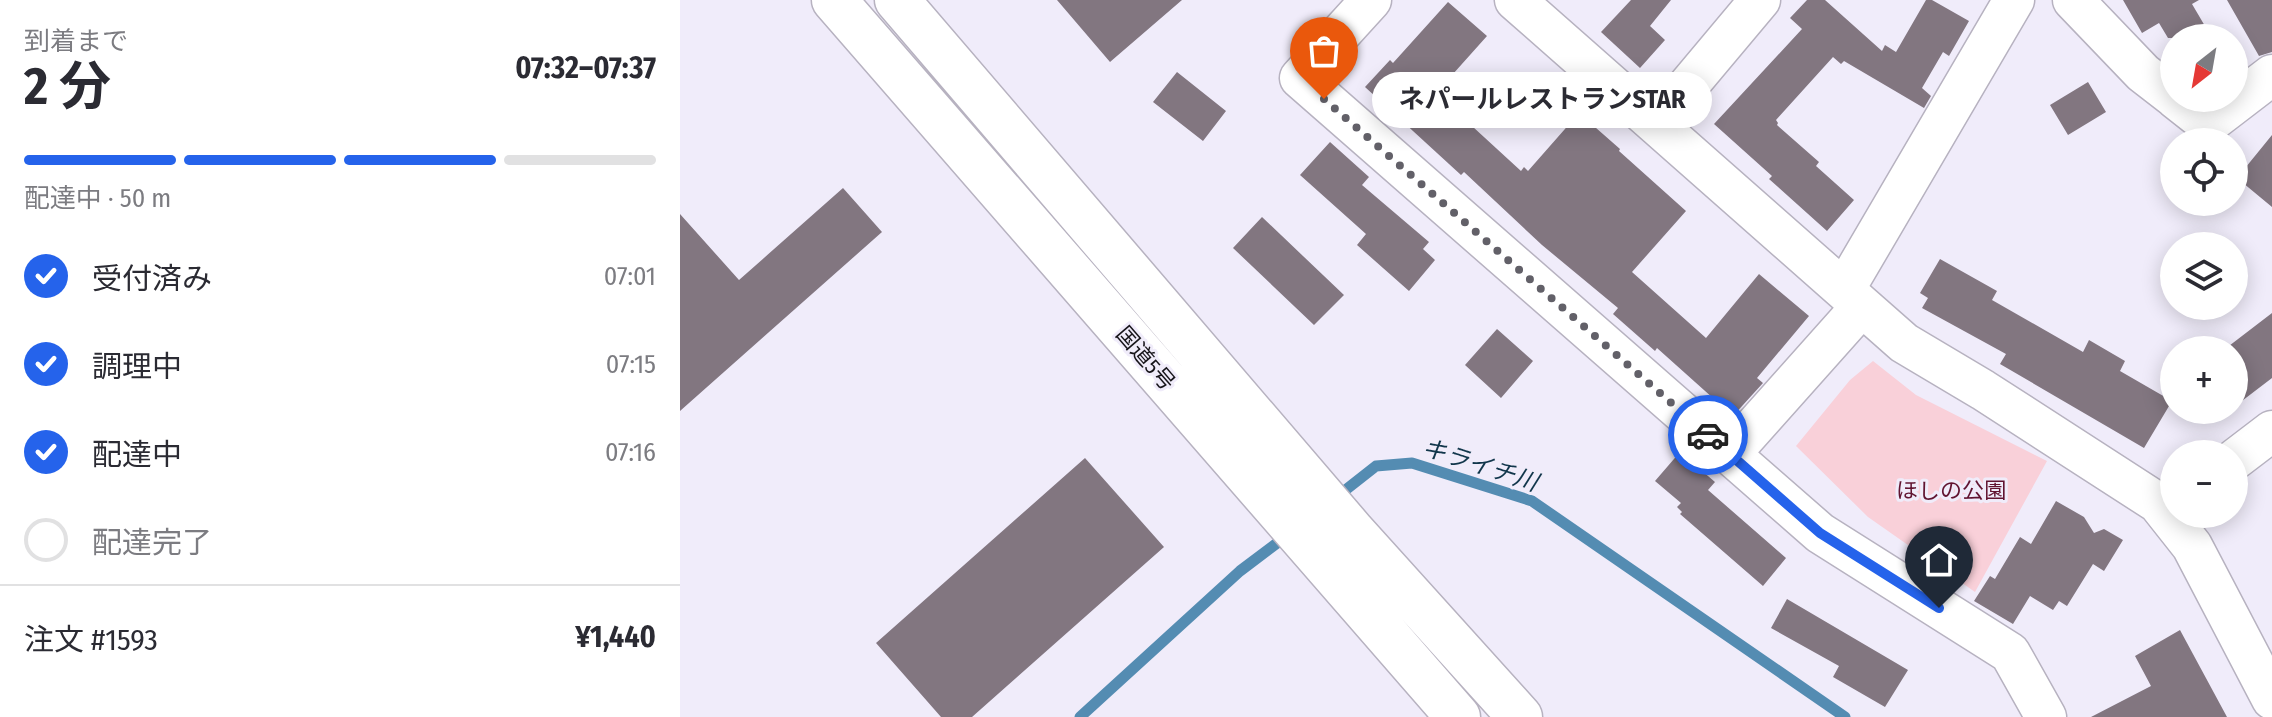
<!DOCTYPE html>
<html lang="ja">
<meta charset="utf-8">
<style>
body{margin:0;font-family:"Fira Sans Condensed","Noto Sans JP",sans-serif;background:#f2f2f3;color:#2b2b33;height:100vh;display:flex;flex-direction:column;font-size:30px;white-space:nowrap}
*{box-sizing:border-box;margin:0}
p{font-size:26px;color:#7c7c81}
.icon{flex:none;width:44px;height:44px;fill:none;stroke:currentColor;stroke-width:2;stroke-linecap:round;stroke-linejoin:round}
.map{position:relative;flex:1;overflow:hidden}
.panel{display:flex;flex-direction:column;background:#fff;width:680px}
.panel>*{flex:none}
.needle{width:52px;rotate:211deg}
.controls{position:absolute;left:1480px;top:24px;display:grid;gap:16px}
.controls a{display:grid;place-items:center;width:88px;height:88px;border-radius:50%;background:#fff;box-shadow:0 4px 20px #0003;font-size:40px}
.pin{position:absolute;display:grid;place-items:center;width:68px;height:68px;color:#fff;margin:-82px -34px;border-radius:50% 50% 50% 0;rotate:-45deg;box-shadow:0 0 8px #0007}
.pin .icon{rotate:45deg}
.courier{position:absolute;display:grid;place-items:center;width:80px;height:80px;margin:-40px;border:6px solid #2563eb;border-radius:50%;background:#fff;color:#222;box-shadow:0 2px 10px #0007}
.bubble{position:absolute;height:56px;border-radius:28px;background:#fff;box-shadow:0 4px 20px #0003;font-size:26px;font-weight:700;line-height:56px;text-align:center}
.summary em{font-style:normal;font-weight:700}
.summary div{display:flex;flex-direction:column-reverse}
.summary{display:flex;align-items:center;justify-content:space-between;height:136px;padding:0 24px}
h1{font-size:52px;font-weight:700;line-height:60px}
.bar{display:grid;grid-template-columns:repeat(4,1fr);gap:12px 8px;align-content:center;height:96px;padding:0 24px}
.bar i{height:10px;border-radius:6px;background:#e1e1e2}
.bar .active{background:#2563eb}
.bar p{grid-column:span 4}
.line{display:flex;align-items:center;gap:20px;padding:0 24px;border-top:2px solid #e1e1e2}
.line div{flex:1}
ol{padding:0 24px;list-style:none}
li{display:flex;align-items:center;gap:24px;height:88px}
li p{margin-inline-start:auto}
li .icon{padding:8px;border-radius:50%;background:#2563eb;color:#fff;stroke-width:4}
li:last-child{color:#7c7c81}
li i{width:44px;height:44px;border:4px solid #e1e1e2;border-radius:50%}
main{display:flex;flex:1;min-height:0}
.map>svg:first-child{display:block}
.green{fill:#f9d0d9}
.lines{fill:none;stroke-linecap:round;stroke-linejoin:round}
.stream{stroke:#548cb2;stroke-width:11}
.building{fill:#827680}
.street-casing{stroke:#b7b2c0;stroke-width:43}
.highway-casing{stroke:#b7b2c0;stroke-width:47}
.street{stroke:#fff;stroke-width:40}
.highway{stroke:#fff;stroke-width:44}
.done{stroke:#626068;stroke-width:8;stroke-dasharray:0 14.4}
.route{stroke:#2563eb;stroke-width:10}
.labels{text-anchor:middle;stroke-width:6;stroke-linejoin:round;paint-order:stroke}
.street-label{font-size:22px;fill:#161419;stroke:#f0ecfa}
.park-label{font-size:22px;fill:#611431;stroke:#f0ecfa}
.water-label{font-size:24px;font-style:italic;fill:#11364b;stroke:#f0ecfa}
</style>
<main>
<section class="panel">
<div class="summary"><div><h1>2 分</h1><p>到着まで</p></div><em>07:32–07:37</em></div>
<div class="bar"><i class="active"></i><i class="active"></i><i class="active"></i><i></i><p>配達中 · 50 m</p></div>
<ol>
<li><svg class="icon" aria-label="check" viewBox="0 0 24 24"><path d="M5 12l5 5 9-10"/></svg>受付済み<p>07:01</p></li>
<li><svg class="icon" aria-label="check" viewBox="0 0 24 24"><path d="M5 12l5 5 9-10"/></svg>調理中<p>07:15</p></li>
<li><svg class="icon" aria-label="check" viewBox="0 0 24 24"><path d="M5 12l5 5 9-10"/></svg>配達中<p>07:16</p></li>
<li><i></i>配達完了</li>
</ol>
<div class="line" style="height:104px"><div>注文 #1593</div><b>¥1,440</b></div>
</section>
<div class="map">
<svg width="1592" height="717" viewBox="0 0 1592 717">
<rect width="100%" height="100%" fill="#f0ecfa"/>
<!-- green -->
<path class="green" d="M1193 361 1236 395 1367 461 1295 592 1188 517 1116 446 1170 380Z"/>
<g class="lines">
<!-- stream -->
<path class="stream" d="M654 499 696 466 732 463 852 501 1165 717
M400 717 560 571 609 534"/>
</g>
<!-- building -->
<path class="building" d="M377 0H502L430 62Z
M951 0H991L970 26 985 40 960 68 921 32Z
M1127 0H1145L1202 51 1205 45 1216 52 1246 0H1252L1289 21 1269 56 1263 52 1242 88 1251 96 1244 108 1164 61 1161 64 1153 57 1096 120 1098 123 1097 125 1139 162 1136 166 1174 200 1147 231 1089 179 1092 176 1034 124 1122 29 1110 18Z
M1443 0H1519L1512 4 1532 38H1488L1479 23 1462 33Z
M1547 0H1592V52L1579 56Z
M768 2 807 36 756 93 841 171 844 167 848 171 899 113 940 149 939 151 1006 211 952 272 1026 338 1079 274 1129 316 1077 378 1083 383 1053 416 977 348 975 351 933 314 938 308 862 245 784 172 781 175 685 87 710 60 713 63Z
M497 72 546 111 523 141 473 102Z
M1408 82 1426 112 1388 135 1370 105Z
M1592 135V207L1557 178Z
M650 142 689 177 682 185 749 242 743 249 755 260 729 291 677 245 686 234 620 175Z
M163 188 202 232 0 411V214L59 280Z
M582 217 664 295 634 325 553 248Z
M1260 259 1317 291 1312 300 1403 352 1409 340 1445 361 1440 371 1492 401 1464 448 1320 364 1326 354 1242 308 1248 298 1240 293Z
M1592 313V378L1554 407V350L1545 349Z
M817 329 853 361 821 398 785 365Z
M1000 452 1035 482 1028 490 1106 558 1083 586 1000 514 1002 512 997 507 1001 503 975 481Z
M405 458 484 547 292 717H261L196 643Z
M1376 501 1404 517 1414 533 1424 529 1443 540 1424 571 1413 564 1387 606 1379 601 1373 610 1350 596 1333 624 1294 601 1310 576 1315 579 1340 537 1351 544Z
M1107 599 1228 670 1205 707 1153 677 1159 666 1091 628Z
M1500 630 1547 717H1411L1471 686 1455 656Z"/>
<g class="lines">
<!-- street casing -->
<g class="street-casing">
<path id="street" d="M691 0 620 78 1140 533 1330 653 1366 717
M835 0 1224 343 1303 390 1478 503 1512 546 1592 699
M1393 0 1463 73 1494 97
M1495 98 1528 124 1592 75
M976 124 1080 0
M1164 290 1334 0
M1050 454 1182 306
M1554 460 1592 431"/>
</g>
<!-- highway casing -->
<g class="highway-casing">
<path id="highway" d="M154 0 778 717
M217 0 673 532 840 717"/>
</g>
<!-- street -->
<use href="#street" class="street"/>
<!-- highway -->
<use href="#highway" class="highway"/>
</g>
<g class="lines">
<!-- done -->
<path class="done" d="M644 99 1028 435"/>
<!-- route -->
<path class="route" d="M1028 435 1140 533 1259 608"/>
</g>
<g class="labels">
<!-- street labels -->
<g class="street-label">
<text transform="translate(466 358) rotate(49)" y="8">国道5号</text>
</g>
<!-- park labels -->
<g class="park-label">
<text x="1271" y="498">ほしの公園</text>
</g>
<!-- water labels -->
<g class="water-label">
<text transform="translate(800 465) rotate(18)" y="8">キライチ川</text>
</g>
</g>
</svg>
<div class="controls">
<a><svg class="needle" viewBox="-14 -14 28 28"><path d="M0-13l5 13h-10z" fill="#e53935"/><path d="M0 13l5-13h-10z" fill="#7c7c81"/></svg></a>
<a><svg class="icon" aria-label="locate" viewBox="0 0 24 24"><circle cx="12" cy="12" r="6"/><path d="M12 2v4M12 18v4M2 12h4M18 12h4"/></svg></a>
<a><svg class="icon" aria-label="layers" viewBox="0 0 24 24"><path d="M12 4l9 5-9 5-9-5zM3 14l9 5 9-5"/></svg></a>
<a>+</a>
<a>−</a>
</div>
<div class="pin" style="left:644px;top:99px;background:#ea580c"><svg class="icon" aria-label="bag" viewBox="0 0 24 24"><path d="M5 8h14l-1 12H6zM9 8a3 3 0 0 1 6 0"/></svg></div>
<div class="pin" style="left:1259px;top:608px;background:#1f2937"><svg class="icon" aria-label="home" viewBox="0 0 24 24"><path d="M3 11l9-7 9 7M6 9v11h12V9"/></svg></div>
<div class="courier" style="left:1028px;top:435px"><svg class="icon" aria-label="car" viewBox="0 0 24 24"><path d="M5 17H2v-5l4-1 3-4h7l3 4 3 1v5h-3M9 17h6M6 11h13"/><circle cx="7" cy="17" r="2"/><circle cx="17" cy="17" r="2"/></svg></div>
<div class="bubble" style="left:692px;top:72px;width:340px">ネパールレストランSTAR</div>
</div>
</main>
